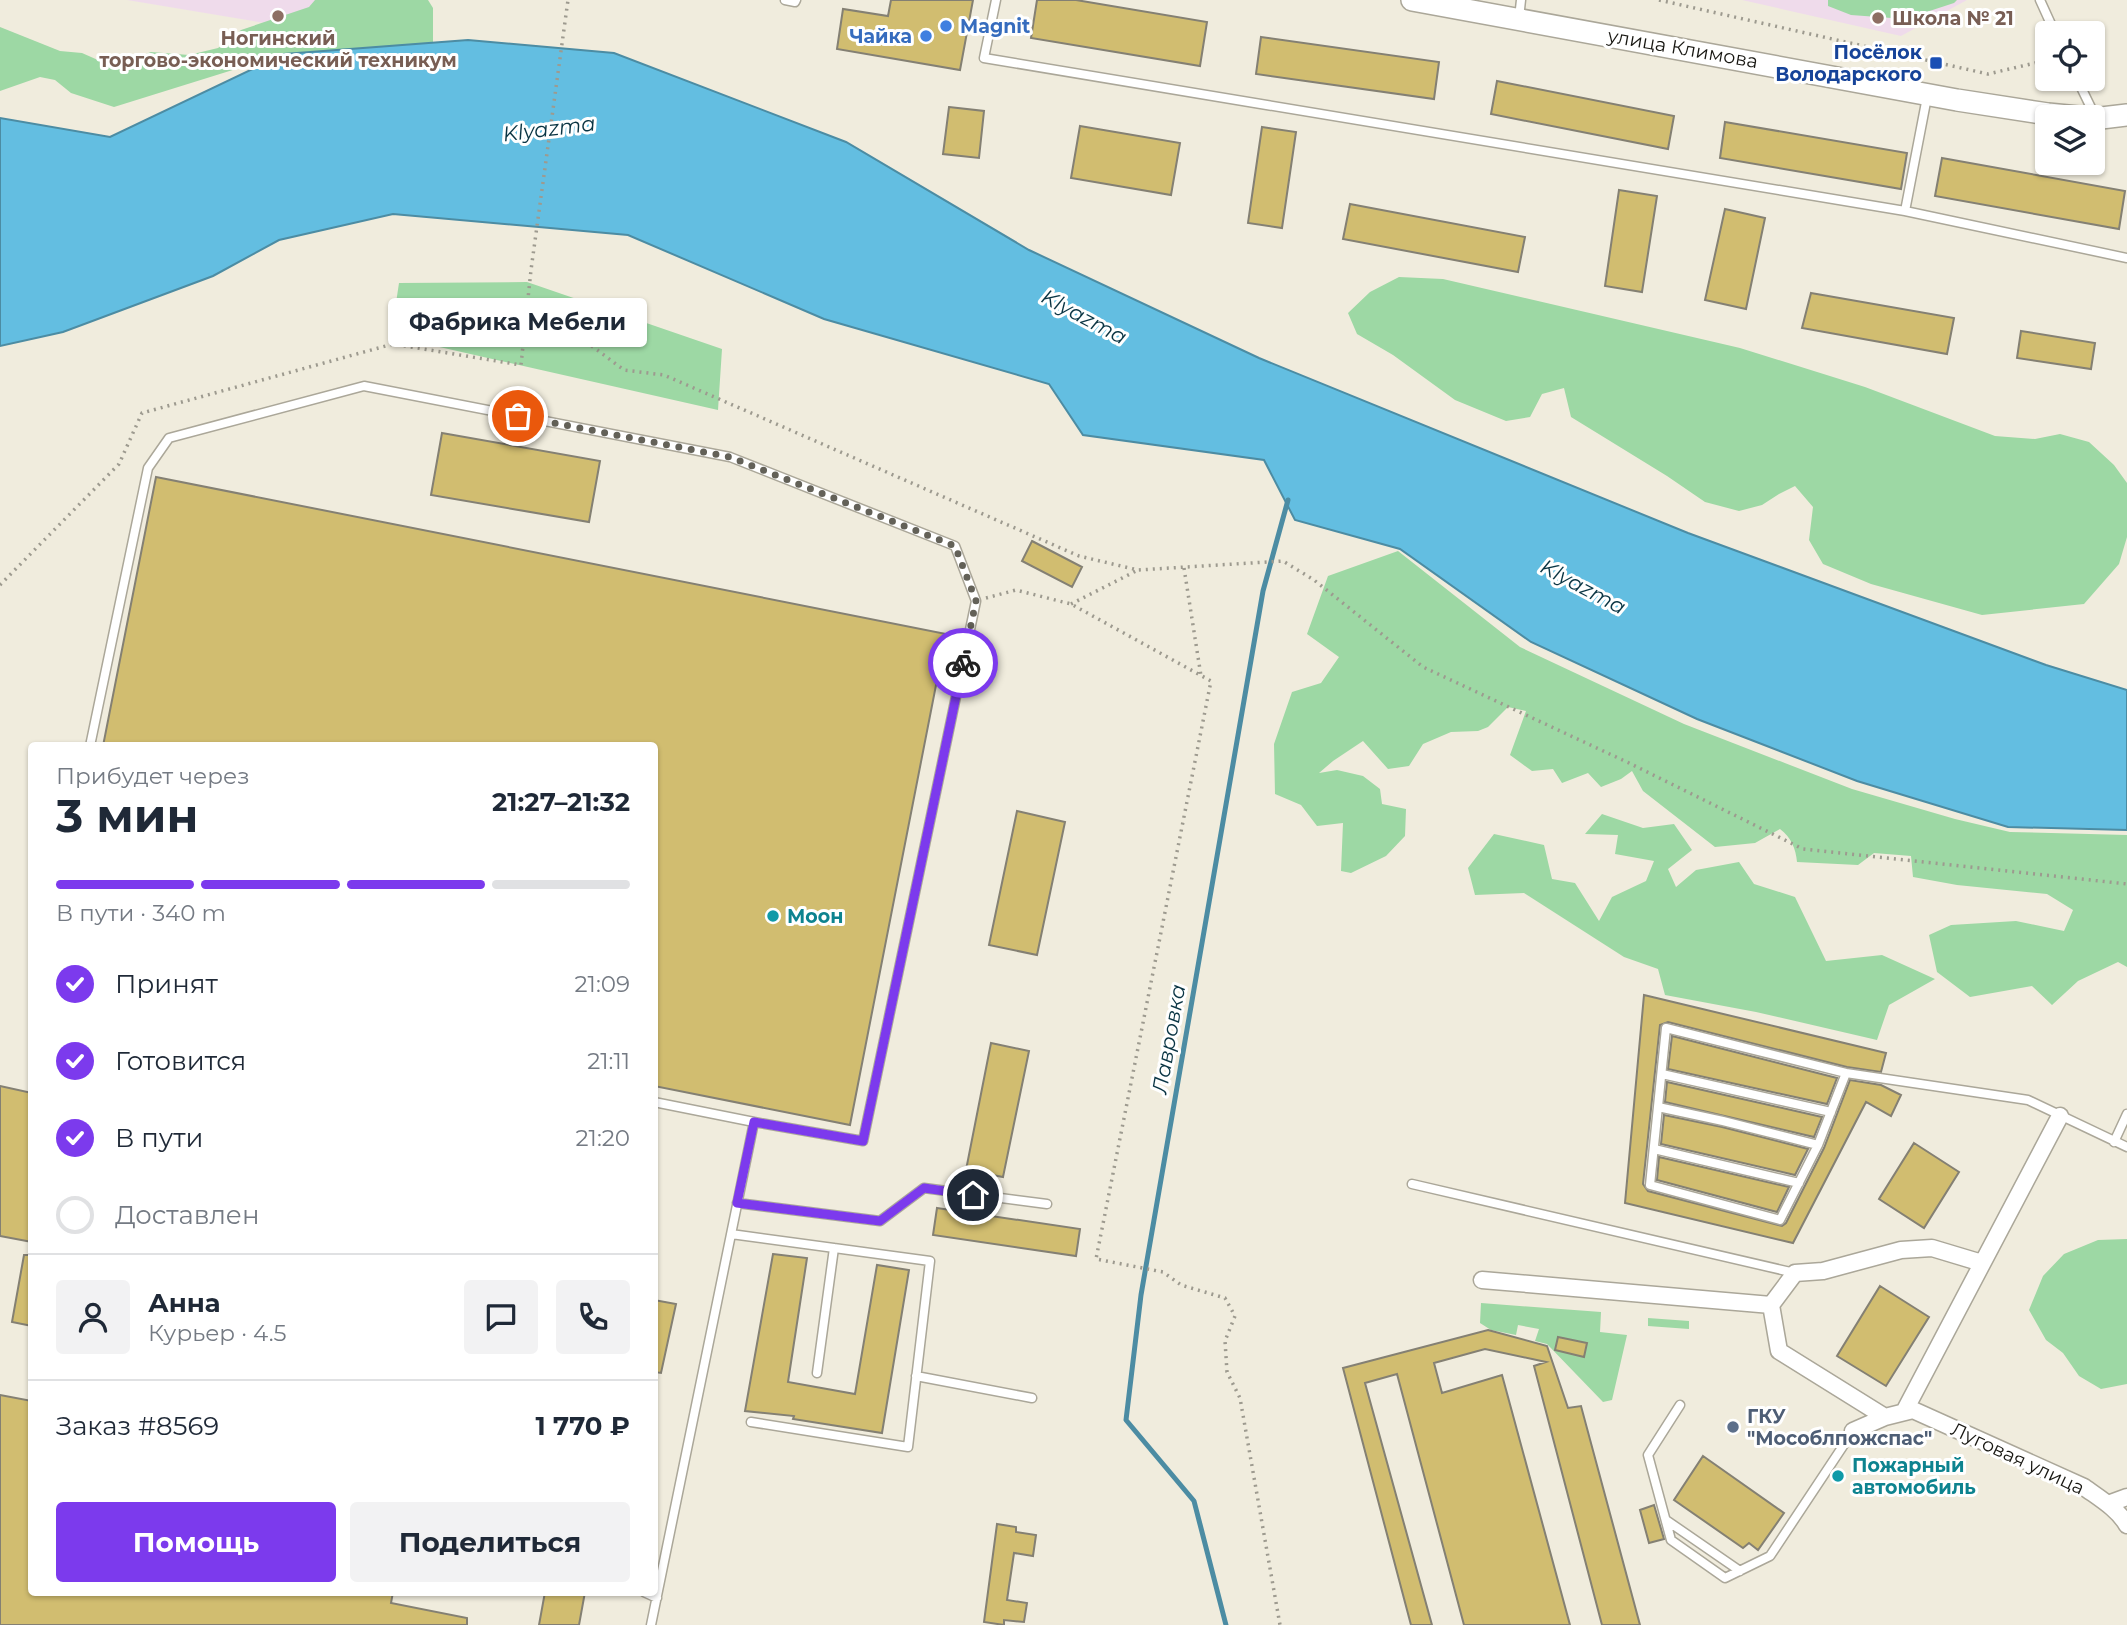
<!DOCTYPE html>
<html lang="ru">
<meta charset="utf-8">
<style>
body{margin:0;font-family:Montserrat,sans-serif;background:#f2f2f3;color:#1f2937;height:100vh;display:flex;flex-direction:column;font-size:26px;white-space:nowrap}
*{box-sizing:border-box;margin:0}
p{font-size:23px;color:#747a83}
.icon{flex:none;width:38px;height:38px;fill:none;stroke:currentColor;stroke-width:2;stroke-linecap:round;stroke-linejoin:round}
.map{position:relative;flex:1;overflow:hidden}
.side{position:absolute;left:28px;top:742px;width:630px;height:854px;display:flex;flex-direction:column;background:#fff;border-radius:7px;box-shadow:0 2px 5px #0004}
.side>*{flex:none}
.tools{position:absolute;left:2035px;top:21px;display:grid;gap:14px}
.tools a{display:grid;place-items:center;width:70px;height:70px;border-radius:7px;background:#fff;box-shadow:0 2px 5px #0004;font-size:35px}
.pin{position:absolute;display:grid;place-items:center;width:60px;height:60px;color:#fff;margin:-30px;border:4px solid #fff;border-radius:50%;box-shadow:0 2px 7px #0007}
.courier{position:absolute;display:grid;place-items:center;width:70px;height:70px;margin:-35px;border:5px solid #7c3aed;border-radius:50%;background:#fff;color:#222;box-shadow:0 2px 9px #0007}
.bubble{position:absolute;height:49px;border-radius:7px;background:#fff;box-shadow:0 2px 5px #0004;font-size:23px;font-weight:700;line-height:49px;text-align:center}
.summary em{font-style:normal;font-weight:700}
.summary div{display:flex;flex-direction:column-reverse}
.summary{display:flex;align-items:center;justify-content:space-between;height:119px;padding:0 28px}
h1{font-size:46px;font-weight:700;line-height:52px}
.bar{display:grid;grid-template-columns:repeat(4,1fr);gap:10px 7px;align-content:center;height:84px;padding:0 28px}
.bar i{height:9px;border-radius:5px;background:#e0e1e3}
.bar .on{background:#7c3aed}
.bar p{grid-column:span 4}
.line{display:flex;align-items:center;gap:18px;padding:0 28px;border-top:2px solid #e0e1e3}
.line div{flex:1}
.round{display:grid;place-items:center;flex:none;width:74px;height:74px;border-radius:7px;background:#f2f2f3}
ol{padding:0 28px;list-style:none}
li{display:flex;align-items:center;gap:21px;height:77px}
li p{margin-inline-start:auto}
li .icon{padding:7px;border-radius:50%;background:#7c3aed;color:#fff;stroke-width:4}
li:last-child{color:#747a83}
li i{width:38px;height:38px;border:4px solid #e0e1e3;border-radius:50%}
.action{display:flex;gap:14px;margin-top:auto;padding:14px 28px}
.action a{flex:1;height:80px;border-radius:7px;background:#7c3aed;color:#fff;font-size:28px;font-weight:700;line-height:80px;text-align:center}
.action a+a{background:#f2f2f3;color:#1f2937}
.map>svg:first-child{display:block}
.education{fill:#efdbeb}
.green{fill:#9dd8a4}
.water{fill:#63bee1;stroke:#4c8ca3;stroke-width:2}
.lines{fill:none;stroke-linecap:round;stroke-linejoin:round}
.stream{stroke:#4c8ca3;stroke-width:5}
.building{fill:#d1bd70;stroke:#848073;stroke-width:2}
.lane-casing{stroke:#aba799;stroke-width:11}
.street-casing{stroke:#aba799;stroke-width:19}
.secondary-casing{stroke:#aba799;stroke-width:24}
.path{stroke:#9d9a8f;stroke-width:3.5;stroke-dasharray:2 5;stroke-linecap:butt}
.lane{stroke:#fff;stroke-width:8}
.street{stroke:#fff;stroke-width:16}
.secondary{stroke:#fff;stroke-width:21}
.done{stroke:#636158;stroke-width:7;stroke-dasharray:0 12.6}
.route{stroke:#7c3aed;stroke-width:9}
.education-dot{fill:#8d6e63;stroke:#fff;stroke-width:2.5}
.shop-dot{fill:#3f7fe0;stroke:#fff;stroke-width:2.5}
.transit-dot{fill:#1a4fb4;stroke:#fff;stroke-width:2.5}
.culture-dot{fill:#0f9aa8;stroke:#fff;stroke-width:2.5}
.service-dot{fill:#5c6f8a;stroke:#fff;stroke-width:2.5}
.labels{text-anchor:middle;stroke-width:6;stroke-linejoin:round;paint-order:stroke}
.education-label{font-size:19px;font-weight:bold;fill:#785e54;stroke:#fff;text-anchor:start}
.shop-label{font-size:19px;font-weight:bold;fill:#366cbe;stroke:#fff;text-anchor:start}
.street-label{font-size:19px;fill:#171611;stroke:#fff}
.transit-label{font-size:19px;font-weight:bold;fill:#164399;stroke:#fff;text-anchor:end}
.culture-label{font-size:19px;font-weight:bold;fill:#0d838f;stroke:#fff;text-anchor:start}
.service-label{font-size:19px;font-weight:bold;fill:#4e5e75;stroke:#fff;text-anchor:start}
.water-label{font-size:21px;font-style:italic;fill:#093443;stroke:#fff}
</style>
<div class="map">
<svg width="2127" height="1625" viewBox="0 0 2127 1625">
<rect width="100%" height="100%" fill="#f0ecdd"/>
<!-- education -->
<path class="education" d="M127 0H335L325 33Z
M1742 0H1967L1901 36Z"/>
<!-- green -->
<path class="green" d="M315 0H428L433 8V43L284 54 114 107 71 93 55 80 40 77 0 91V27L60 51 82 53 107 64 130 60 151 52 189 55 218 48 241 30 309 7Z
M1828 0H1957L1954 3 1905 19 1851 15 1828 6Z
M1399 277 1443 279 1740 348 1865 387 1995 436 2035 439 2060 434 2089 442 2114 465 2127 483V537L2119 564 2084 604 1982 615 1871 584 1823 564 1809 540 1813 507 1795 486 1779 494 1762 505 1739 511 1705 502 1667 476 1571 417 1564 388 1542 394 1530 417 1506 421 1455 400 1393 355 1357 334 1348 313 1370 292Z
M527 282 722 349 718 410 391 336 399 283Z
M1398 551 1520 647 1684 724 1852 789 1955 819 2010 832 2127 835V967L2118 962 2078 981 2052 1005 2032 986 1970 997 1937 972 1929 935 1951 925 2016 921 2064 931 2073 910 2047 894 1957 885 1913 877 1911 856 1874 853 1858 865 1797 862C1796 849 1791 837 1780 829L1755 843 1715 847 1643 791 1632 771 1621 779 1601 787 1588 773 1562 783 1553 769 1532 771 1510 755 1526 711 1508 707 1488 727 1478 731 1451 732 1423 744 1409 766 1388 769 1363 741 1333 761 1319 773 1337 770 1363 776 1380 789 1382 804 1406 809 1405 836 1386 856 1351 873 1341 871 1343 823 1317 826 1301 805 1275 794 1274 744 1292 692 1321 683 1339 657 1307 634 1328 576Z
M1602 814 1643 828 1674 824 1692 850 1668 869 1676 887 1696 870 1739 862 1754 884 1795 897 1826 961 1882 955 1935 979 1889 1005 1877 1040 1756 1012 1665 995 1658 969 1624 957 1524 893 1475 895 1468 868 1494 834 1544 845 1552 879 1575 883 1599 921 1612 897 1646 881 1654 861 1615 854 1618 835 1585 834Z
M2127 1239V1384L2101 1389 2079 1376 2063 1353 2046 1340 2029 1310 2043 1276 2064 1254 2098 1240Z
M1481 1303 1601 1312 1600 1332 1627 1335 1612 1400 1603 1402 1547 1344 1535 1341 1539 1329 1518 1325 1516 1335 1491 1330 1480 1323Z
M1648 1318 1689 1321V1329L1648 1326Z"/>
<!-- water -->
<path class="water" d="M468 40 614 53 846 142 1029 250 1259 358 1688 533 2046 665 2127 690V830L2008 827 1857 781 1697 719 1531 642 1400 549 1295 520 1264 460 1083 435 1049 384 824 319 628 235 393 214 279 240 213 276 63 332 0 346V118L110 137 284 54Z"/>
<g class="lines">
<!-- stream -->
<path class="stream" d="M1226 1625 1194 1501 1126 1420 1141 1295 1263 591 1288 500"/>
</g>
<!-- building -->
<path class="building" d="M891 0H973L960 70 837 49 843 9 888 16Z
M1037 0H1076L1207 22 1200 66 1031 38Z
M1261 37 1439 62 1434 99 1256 74Z
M1497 81 1674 116 1668 149 1491 114Z
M949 107 984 111 979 158 943 154Z
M1725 122 1907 153 1901 189 1720 158Z
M1080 126 1180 143 1171 195 1071 178Z
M1262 127 1296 132 1282 228 1248 223Z
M1942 158 2125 191 2119 229 1935 196Z
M1619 190 1657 196 1642 292 1605 286Z
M1350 204 1525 237 1518 272 1343 239Z
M1725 209 1765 218 1746 309 1705 300Z
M1811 293 1954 318 1947 354 1802 328Z
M2021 331 2095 343 2091 369 2017 358Z
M442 433 600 461 589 522 431 495Z
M156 477 946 634 850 1125 654 1086V746H103Z
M1032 541 1082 567 1072 587 1022 561Z
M1017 811 1065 822 1037 955 989 945Z
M1644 995 1886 1053 1881 1072 1847 1067 1668 1022 1660 1025 1643 1184 1648 1191 1782 1226 1786 1223 1824 1148 1850 1080 1881 1085 1901 1095 1891 1116 1866 1102 1793 1243 1625 1203Z
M1672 1036 1837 1078 1827 1104 1668 1069Z
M991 1043 1029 1051 1003 1177 966 1170Z
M1667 1082 1822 1117 1814 1137 1665 1102Z
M0 1086 32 1093V1242L0 1236Z
M1664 1115 1722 1127 1808 1149 1795 1175 1661 1144Z
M1914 1143 1959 1172 1924 1228 1879 1199Z
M1659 1157 1789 1187 1777 1212 1657 1180Z
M937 1208 1080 1229 1076 1256 933 1235Z
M773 1254 807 1258 788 1382 855 1394 877 1265 909 1270 882 1433 793 1419 794 1416 745 1411Z
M24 1255H32V1326L12 1322Z
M1880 1286 1929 1317 1886 1386 1837 1356Z
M654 1300 676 1304 661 1373 654 1372Z
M1488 1330 1547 1346 1568 1408 1581 1406 1640 1625H1602L1534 1366 1546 1362 1485 1349 1434 1363 1442 1393 1502 1375 1570 1625H1464L1397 1374 1365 1383 1432 1625H1411L1343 1368Z
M1558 1337 1587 1343 1584 1357 1555 1350Z
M0 1395 32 1401V1592H393L391 1603 467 1618V1625H0Z
M1703 1456 1784 1513 1758 1550 1749 1543 1743 1548 1674 1500Z
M1654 1505 1664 1539 1649 1543 1640 1510Z
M997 1524 1016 1527V1532L1036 1535 1033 1556 1014 1553 1007 1600 1027 1603 1024 1622 1004 1620V1625L984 1622Z
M545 1592H585L579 1625H539Z"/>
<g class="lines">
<!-- lane casing -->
<g class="lane-casing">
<path id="lane" d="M785 0 795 2 796 0
M996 0 984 58 1905 211 2127 258
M2040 0 2055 33
M1519 18 1521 0
M2077 79 2095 116
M1905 211 1927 97
M90 746 148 468 169 438 364 386 730 457 955 546 976 601 863 1141 754 1122 651 1625
M1846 1073 1666 1028 1650 1185 1780 1220 1818 1145 1846 1073 2028 1100 2127 1147
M1662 1074 1831 1112
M654 1102 754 1122
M1658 1107 1723 1121 1818 1145
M2114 1142 2127 1114
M1654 1149 1799 1183
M1412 1184 1795 1273
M737 1203 880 1221 924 1188 1047 1204
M731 1234 930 1261 908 1447 751 1422
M817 1373 834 1248
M916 1376 1032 1398
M1680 1405 1648 1455 1671 1540 1725 1578 1770 1556 1853 1431
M1666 1520 1740 1571
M644 1592 657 1598"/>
</g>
<!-- street casing -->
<g class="street-casing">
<path id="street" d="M1482 1280 1771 1305
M1771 1305 1795 1273 1823 1271 1901 1250 1932 1248 1982 1263
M1771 1305 1779 1351 1885 1417
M1904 1412 2060 1116
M1853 1431 1885 1417 1913 1410 2084 1487C2099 1498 2118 1509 2127 1525
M2108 1504 2127 1497"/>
</g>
<!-- secondary casing -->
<g class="secondary-casing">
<path id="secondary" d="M1412 0 1957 100 2048 114 2078 117
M2093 119 2127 115"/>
</g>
<!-- path -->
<path class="path" d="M1659 0 1988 74 2048 60
M529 301 549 314 624 370 664 375 1079 556 1138 570 1283 561 1314 580 1423 667 1629 763 1803 849 2127 884
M1184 568 1201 676
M0 585 119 464 142 413 393 344 521 365 531 270 568 0
M986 598 1016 590 1071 604 1211 681 1096 1259 1163 1272 1181 1285 1225 1298 1235 1316 1225 1341 1227 1372 1240 1398 1280 1625
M1071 604 1136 571"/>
<!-- lane -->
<use href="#lane" class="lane"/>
<!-- street -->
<use href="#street" class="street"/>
<!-- secondary -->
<use href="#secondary" class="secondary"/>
</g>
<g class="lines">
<!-- done -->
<path class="done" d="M518 416 730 457 955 546 976 601 963 663"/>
<!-- route -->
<path class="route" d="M963 663 863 1141 754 1122 737 1203 880 1221 924 1188 973 1195"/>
</g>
<!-- markers -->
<g class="education-dot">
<circle cx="278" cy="16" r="7"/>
<circle cx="1878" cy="18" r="7"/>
</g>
<g class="shop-dot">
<circle cx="946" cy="26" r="7"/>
<circle cx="926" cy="36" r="7"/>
</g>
<rect class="transit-dot" x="1929" y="56" width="14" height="14" rx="3.5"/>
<g class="culture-dot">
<circle cx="773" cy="916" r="7"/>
<circle cx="1838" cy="1476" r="7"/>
</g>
<circle class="service-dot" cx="1733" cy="1427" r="7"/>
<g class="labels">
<!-- education labels -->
<g class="education-label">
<text x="1892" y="25">Школа № 21</text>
<text x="278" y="45" text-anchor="middle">Ногинский<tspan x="278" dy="22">торгово-экономический техникум</tspan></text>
</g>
<!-- shop labels -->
<g class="shop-label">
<text x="960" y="33">Magnit</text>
<text x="912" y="43" text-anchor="end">Чайка</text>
</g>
<!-- street labels -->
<g class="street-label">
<text transform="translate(1683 48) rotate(10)" y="7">улица Климова</text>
<text transform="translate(2018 1458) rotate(25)" y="7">Луговая улица</text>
</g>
<!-- transit labels -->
<g class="transit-label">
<text x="1922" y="59">Посёлок<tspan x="1922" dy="22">Володарского</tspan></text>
</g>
<!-- culture labels -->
<g class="culture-label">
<text x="787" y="923">Моон</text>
<text x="1852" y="1472">Пожарный<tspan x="1852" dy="22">автомобиль</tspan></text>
</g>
<!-- service labels -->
<g class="service-label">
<text x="1747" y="1423">ГКУ<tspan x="1747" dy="22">"Мособлпожспас"</tspan></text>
</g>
<!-- water labels -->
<g class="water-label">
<text transform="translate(549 129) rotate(-7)" y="7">Klyazma</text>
<text transform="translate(1084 317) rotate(28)" y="7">Klyazma</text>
<text transform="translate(1583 587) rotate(28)" y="7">Klyazma</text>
<text transform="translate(1169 1039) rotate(-80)" y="7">Лавровка</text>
</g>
</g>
</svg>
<div class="tools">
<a><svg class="icon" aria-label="locate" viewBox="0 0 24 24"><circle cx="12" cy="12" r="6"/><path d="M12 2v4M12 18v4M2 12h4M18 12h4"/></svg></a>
<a><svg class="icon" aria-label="layers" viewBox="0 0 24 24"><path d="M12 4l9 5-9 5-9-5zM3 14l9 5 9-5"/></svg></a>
</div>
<div class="pin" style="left:518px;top:416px;background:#ea580c"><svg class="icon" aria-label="bag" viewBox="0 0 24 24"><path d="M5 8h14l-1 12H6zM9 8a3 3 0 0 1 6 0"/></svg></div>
<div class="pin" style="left:973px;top:1195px;background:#1f2937"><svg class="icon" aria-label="home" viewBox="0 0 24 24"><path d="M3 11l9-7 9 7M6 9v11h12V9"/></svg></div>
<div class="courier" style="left:963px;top:663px"><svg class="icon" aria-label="bike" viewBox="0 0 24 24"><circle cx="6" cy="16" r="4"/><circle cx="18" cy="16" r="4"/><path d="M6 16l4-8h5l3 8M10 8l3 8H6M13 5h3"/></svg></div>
<div class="bubble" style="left:388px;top:298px;width:259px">Фабрика Мебели</div>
<section class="side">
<div class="summary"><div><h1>3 мин</h1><p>Прибудет через</p></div><em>21:27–21:32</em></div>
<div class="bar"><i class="on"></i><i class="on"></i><i class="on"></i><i></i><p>В пути · 340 m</p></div>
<ol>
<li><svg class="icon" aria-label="check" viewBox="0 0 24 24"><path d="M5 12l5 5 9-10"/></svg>Принят<p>21:09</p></li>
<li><svg class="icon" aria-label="check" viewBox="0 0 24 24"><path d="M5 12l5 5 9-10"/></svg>Готовится<p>21:11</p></li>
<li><svg class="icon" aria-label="check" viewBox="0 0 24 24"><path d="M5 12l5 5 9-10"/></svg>В пути<p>21:20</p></li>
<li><i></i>Доставлен</li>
</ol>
<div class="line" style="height:126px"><a class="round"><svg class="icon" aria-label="person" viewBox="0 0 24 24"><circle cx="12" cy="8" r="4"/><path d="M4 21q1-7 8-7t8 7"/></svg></a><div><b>Анна</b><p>Курьер · 4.5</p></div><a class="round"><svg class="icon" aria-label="chat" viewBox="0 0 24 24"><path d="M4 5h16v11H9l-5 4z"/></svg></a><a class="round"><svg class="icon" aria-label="phone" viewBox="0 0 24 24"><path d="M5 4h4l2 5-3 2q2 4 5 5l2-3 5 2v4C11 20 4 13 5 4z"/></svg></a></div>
<div class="line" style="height:91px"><div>Заказ #8569</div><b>1 770 ₽</b></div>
<div class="action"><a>Помощь</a><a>Поделиться</a></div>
</section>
</div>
